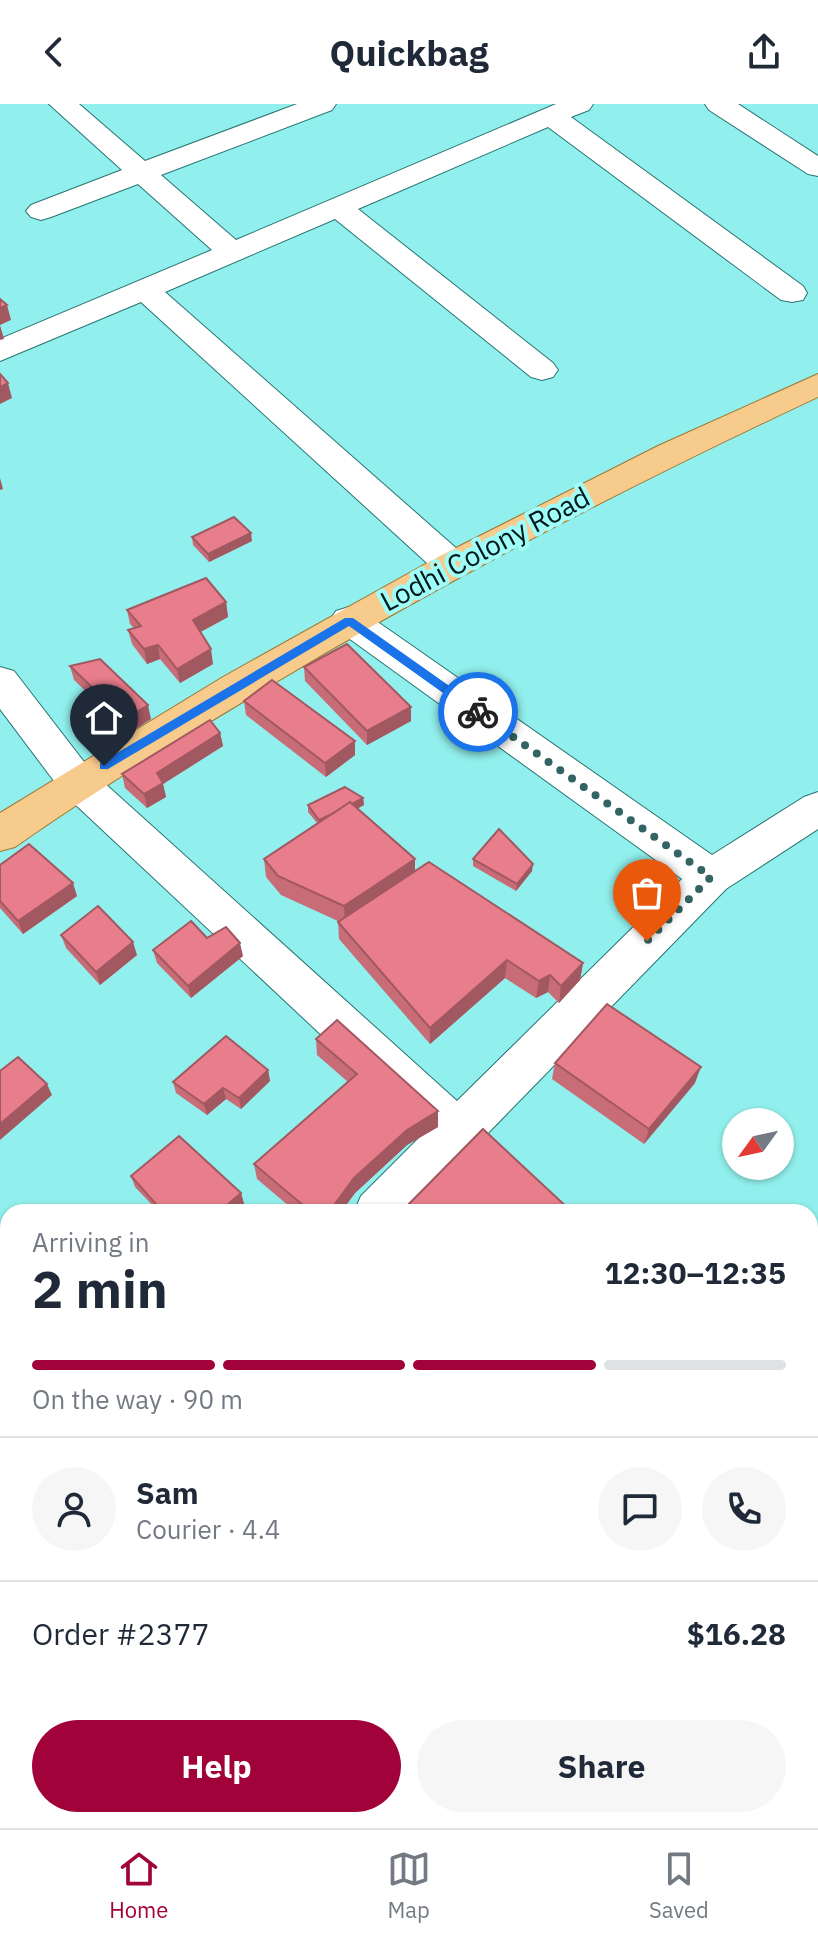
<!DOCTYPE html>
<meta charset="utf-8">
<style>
body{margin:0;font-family:"IBM Plex Sans",sans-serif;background:#f6f6f7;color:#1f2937;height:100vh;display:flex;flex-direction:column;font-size:30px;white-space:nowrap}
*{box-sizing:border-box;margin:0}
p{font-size:26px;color:#747a83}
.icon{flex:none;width:44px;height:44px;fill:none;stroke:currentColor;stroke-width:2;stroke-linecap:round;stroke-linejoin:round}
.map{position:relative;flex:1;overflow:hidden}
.details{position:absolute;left:0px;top:1100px;width:818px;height:624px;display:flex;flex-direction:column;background:#fff;border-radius:24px 24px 0 0;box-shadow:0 2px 6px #0004}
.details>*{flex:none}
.needle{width:52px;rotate:237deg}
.controls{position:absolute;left:722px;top:1004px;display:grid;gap:16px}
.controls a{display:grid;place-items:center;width:72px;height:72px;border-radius:50%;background:#fff;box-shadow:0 2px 6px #0004;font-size:40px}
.pin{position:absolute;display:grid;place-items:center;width:68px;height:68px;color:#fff;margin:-82px -34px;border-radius:50% 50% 50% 0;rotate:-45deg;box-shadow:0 0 8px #0007}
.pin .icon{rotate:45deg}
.courier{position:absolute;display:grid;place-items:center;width:80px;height:80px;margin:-40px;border:6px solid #1a73e8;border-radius:50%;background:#fff;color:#222;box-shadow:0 2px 10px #0007}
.overview em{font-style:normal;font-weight:700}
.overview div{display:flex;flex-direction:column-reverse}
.overview{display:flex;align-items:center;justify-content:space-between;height:136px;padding:0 32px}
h1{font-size:52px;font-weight:700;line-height:60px}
.bar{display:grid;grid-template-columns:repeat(4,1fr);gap:12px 8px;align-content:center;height:96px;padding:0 32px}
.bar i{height:10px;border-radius:6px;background:#e0e1e3}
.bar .selected{background:#a10239}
.bar p{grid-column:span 4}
.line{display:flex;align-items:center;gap:20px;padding:0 32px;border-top:2px solid #e0e1e3}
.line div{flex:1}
.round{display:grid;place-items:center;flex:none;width:84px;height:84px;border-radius:42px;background:#f6f6f7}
.primary-button{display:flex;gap:16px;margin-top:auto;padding:16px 32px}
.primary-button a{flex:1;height:92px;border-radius:48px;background:#a10239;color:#fff;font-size:32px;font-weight:700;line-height:92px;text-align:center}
.primary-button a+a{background:#f6f6f7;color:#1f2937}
header{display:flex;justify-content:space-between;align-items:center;height:104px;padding:0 32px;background:#fff;font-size:36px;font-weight:700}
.tabs{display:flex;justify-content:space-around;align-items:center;height:112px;border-top:2px solid #e0e1e3;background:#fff;font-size:22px;color:#747a83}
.tabs a{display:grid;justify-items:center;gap:4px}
.tabs .selected{color:#a10239}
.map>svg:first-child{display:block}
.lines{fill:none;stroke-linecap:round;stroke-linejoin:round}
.minor-casing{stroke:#297472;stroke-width:2}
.major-casing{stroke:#9d7631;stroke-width:2}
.minor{fill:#fff;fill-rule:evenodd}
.major{fill:#f7cb8b;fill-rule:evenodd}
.wall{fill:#c86c78}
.shaded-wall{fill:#a25861}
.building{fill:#e87e8b;stroke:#a25861;stroke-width:2}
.route{fill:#1a73e8}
.done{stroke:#336463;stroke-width:8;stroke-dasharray:0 14.4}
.labels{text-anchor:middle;stroke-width:8;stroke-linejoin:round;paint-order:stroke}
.street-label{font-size:28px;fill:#001818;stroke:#9ffdfa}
</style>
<header><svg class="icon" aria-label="back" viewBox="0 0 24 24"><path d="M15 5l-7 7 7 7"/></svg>Quickbag<svg class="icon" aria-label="share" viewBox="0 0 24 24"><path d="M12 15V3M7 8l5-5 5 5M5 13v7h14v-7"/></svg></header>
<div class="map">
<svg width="818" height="1724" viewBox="0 0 818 1724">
<rect width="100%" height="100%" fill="#91f0ed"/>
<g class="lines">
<!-- minor casing -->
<g class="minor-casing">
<path id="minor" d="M49 0H79L145 57 297 0H336L332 6 161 71 236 136 556 0H593L589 6 571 13 803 182 807 189 803 196 792 198 781 196 548 23 358 105 553 259 558 266 553 273 542 276 531 273 335 115 165 188 465 452 470 461 465 470 452 473 439 470 141 198 0 257V235L212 146 138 80 51 113 41 116 31 113 26 107 31 101 122 66Z
M705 0H738L818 52V72L808 70 709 6Z
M349 503 362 507 712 751 804 693 818 688V725L726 785 411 1108H354L361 1092 425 1028 63 689 0 605V563L14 567 91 667 457 997 682 775 336 525 330 516 336 507Z
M185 1716H245L248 1724H188Z"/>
</g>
<!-- major casing -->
<g class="major-casing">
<path id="major" d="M818 270V293C629 381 445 477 266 584 181 635 96 686 15 743L0 747V709L223 573 438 453 658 342Z
M0 1127 8 1131V1180L0 1176Z
M0 1202 8 1205V1257L0 1254Z
M810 1369 818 1370V1424L810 1423Z
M810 1437 818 1438V1494L810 1493Z"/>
</g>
<!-- minor -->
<use href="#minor" class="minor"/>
<!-- major -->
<use href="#major" class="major"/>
</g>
<!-- wall -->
<path class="wall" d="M192 433 252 437 209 458 193 441Z
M226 498 228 513 200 528 213 560 180 579 160 555 147 560 132 540 128 526 134 524 130 520 127 506Z
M70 562 151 615 129 629 74 576Z
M304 563 411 603V617L367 641 305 577Z
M244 597 355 637V651L326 673 246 611Z
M220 629 223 642 163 680 166 693 147 704 125 684 122 670Z
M363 694 364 701 357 705 415 767 583 859 580 876 559 899 548 888 536 894 505 874 430 940 339 835 338 817 281 791 266 773 264 755 317 719 308 708V701Z
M473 755 532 767 516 787 473 762Z
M0 761 77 792 23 830 0 804Z
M61 831 137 851 100 881 66 844Z
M207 834 243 852 191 894 157 859 153 846Z
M316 935 438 1023 407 1041 355 1089 341 1108H296L257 1075 254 1060 348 978 317 951Z
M555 959 695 979 644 1040 552 975Z
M268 966 270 977 241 1005 226 995 207 1011 176 989 173 978Z
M131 1072 241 1089 244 1100 154 1103 135 1083Z
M810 1512 818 1514V1621L810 1620Z"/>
<!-- shaded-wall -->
<path class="shaded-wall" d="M7 201 11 216 0 221 4 235 0 236V204Z
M8 279 12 294 0 300V283Z
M0 374 3 385 0 386Z
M251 429 252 437 209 458 208 450Z
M226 498 228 513 195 531 193 516Z
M158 541 160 555 147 560 144 545Z
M211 545 213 560 180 579 177 565Z
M148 601 151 615 129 629 125 615Z
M411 603V617L367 641V627Z
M220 629 223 642 163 680 166 693 147 704 144 690 157 669Z
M355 637V651L326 673 325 659Z
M363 694 364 701 320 723 319 716Z
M415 755V773L345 820 344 802Z
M533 760 532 767 516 787 517 780Z
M73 779 77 792 23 830 18 817Z
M133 838 137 851 100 881 96 868Z
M240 839 243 852 191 894 188 882Z
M507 856 505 874 430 940V924Z
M583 859 580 876 559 899 561 882Z
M550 871 548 888 536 894 539 877Z
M701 963 695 979 644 1040 649 1025Z
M268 966 270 977 241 1005 239 994Z
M47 980 52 991 0 1036V1020Z
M223 984 226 995 207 1011 204 1000Z
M438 1007V1023L407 1041 355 1089 341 1108H329L354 1074 407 1026Z
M241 1089 244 1100 234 1108H219Z"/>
<!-- building -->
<path class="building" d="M0 195 7 201 0 204Z
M0 270 8 279 0 283Z
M234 413 251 429 208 450 192 433Z
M206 474 226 498 193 516 211 545 177 565 158 541 144 545 128 526 141 522 127 506Z
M347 540 411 603 367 627 304 563Z
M100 555 148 601 125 615 70 562Z
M272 576 355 637 325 659 244 597Z
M210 616 220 629 157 669 163 679 144 690 122 670Z
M345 683 363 694 352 700 350 698 332 710 319 716 308 701Z
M350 698 415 755 344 802 278 772 264 755Z
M499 725 533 760 517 780 473 755Z
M29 740 73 779 18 817 0 797V761Z
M429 758 583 859 561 882 550 871 539 877 507 856 430 924 338 818Z
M98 802 133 838 96 868 61 831Z
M191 817 207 834 226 823 240 839 188 882 153 846Z
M607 900 701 963 649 1025 555 959Z
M337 916 438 1007 407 1026 354 1074 329 1108H311L254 1060 357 970 316 935Z
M226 932 268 966 239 994 223 984 204 1000 173 978Z
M18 953 47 980 0 1020V967Z
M483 1025 570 1106 568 1108H408L404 1105Z
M179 1032 241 1089 219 1108H149L156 1100 131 1072Z
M810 1512 818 1514V1615L810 1614Z"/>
<!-- route -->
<path class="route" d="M345 514H353L482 605V611H474L349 522 108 665H100V659Z"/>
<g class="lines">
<!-- done -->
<path class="done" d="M478 608 711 773 647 837"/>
</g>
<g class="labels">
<!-- street labels -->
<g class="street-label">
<text transform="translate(485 445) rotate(-28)" y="10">Lodhi Colony Road</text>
</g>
</g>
</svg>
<div class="controls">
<a><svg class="needle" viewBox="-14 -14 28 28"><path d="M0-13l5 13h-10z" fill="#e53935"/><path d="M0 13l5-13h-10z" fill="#747a83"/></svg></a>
</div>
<div class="pin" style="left:647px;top:837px;background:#ea580c"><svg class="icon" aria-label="bag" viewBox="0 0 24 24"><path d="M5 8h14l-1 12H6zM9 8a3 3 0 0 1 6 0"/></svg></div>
<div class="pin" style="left:104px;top:662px;background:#1f2937"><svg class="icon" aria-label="home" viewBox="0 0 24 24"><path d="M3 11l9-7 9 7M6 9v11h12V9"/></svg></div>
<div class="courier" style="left:478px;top:608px"><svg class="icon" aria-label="bike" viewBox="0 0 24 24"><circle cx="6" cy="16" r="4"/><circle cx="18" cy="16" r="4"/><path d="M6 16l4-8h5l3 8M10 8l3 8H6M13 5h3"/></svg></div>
<section class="details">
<div class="overview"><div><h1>2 min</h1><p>Arriving in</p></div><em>12:30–12:35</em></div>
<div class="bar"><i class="selected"></i><i class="selected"></i><i class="selected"></i><i></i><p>On the way · 90 m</p></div>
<div class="line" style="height:144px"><a class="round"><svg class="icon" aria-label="person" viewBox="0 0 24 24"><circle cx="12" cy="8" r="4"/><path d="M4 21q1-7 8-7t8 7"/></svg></a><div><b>Sam</b><p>Courier · 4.4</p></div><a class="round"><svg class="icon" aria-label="chat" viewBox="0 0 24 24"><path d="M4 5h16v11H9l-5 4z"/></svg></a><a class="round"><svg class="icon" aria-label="phone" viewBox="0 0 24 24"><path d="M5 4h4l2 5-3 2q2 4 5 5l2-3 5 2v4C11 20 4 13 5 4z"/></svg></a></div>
<div class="line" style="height:104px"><div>Order #2377</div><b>$16.28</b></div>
<div class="primary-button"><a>Help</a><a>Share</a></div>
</section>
</div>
<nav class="tabs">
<a class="selected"><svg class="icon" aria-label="home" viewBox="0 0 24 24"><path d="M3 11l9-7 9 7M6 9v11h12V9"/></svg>Home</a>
<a><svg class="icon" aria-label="map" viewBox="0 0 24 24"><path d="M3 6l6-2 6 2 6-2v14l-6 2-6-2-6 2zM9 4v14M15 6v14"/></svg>Map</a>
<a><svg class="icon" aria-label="saved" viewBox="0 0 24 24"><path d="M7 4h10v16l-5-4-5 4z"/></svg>Saved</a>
</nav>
